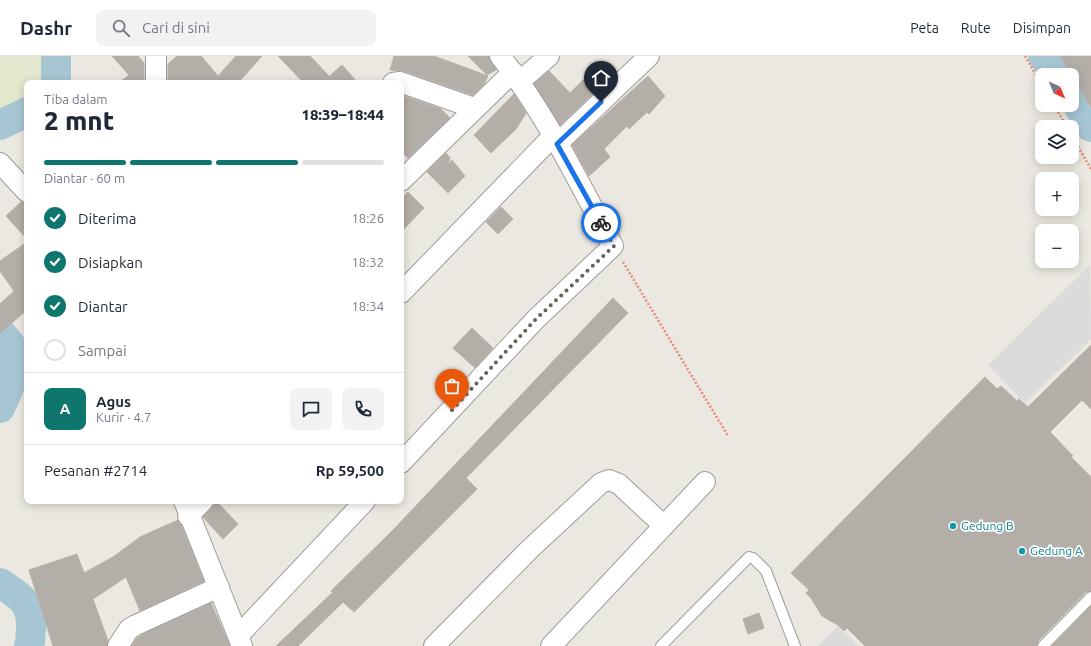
<!DOCTYPE html>
<html lang="id">
<meta charset="utf-8">
<style>
body{margin:0;font-family:Ubuntu,sans-serif;background:#f2f2f3;color:#1f2937;height:100vh;display:flex;flex-direction:column;font-size:15px;white-space:nowrap}
*{box-sizing:border-box;margin:0}
p{font-size:13px;color:#747a83}
.icon{flex:none;width:22px;height:22px;fill:none;stroke:currentColor;stroke-width:2;stroke-linecap:round;stroke-linejoin:round}
.map{position:relative;flex:1;overflow:hidden}
.side{position:absolute;left:24px;top:24px;width:380px;height:424px;display:flex;flex-direction:column;background:#fff;border-radius:8px;box-shadow:0 2px 10px #0003}
.side>*{flex:none}
.needle{width:26px;rotate:136deg}
.controls{position:absolute;left:1035px;top:12px;display:grid;gap:8px}
.controls a{display:grid;place-items:center;width:44px;height:44px;border-radius:8px;background:#fff;box-shadow:0 2px 10px #0003;font-size:20px}
.pin{position:absolute;display:grid;place-items:center;width:34px;height:34px;color:#fff;margin:-41px -17px;border-radius:50% 50% 50% 0;rotate:-45deg;box-shadow:0 0 4px #0007}
.pin .icon{rotate:45deg}
.courier{position:absolute;display:grid;place-items:center;width:40px;height:40px;margin:-20px;border:3px solid #1a73e8;border-radius:50%;background:#fff;color:#222;box-shadow:0 1px 5px #0007}
.headline em{font-style:normal;font-weight:800}
.headline div{display:flex;flex-direction:column-reverse}
.headline{display:flex;align-items:center;justify-content:space-between;height:68px;padding:0 20px}
h1{font-size:26px;font-weight:800;line-height:30px}
.bar{display:grid;grid-template-columns:repeat(4,1fr);gap:6px 4px;align-content:center;height:48px;padding:0 20px}
.bar i{height:5px;border-radius:3px;background:#e0e1e3}
.bar .current{background:#0f766e}
.bar p{grid-column:span 4}
.line{display:flex;align-items:center;gap:10px;padding:0 20px;border-top:1px solid #e0e1e3}
.line div{flex:1}
.round{display:grid;place-items:center;flex:none;width:42px;height:42px;border-radius:8px;background:#f2f2f3}
ol{padding:0 20px;list-style:none}
li{display:flex;align-items:center;gap:12px;height:44px}
li p{margin-inline-start:auto}
li .icon{padding:4px;border-radius:50%;background:#0f766e;color:#fff;stroke-width:4}
li:last-child{color:#747a83}
li i{width:22px;height:22px;border:2px solid #e0e1e3;border-radius:50%}
header{display:flex;align-items:center;gap:24px;box-sizing:border-box;height:56px;padding:0 20px;background:#fff;border-bottom:1px solid #e0e1e3}
header strong{font-size:19px}
nav{display:flex;gap:22px;margin-inline-start:auto;font-size:14px}
.search{width:280px;height:36px;background:#f2f2f3;display:flex;align-items:center;gap:10px;box-sizing:border-box;padding:0 14px;border-radius:8px;color:#747a83;font-size:15px}
.map>svg:first-child{display:block}
.farmland{fill:#e4e8ce}
.parking{fill:#dbdbdb}
.lines{fill:none;stroke-linecap:round;stroke-linejoin:round}
.river{stroke:#a7c6d4;stroke-width:30}
.building{fill:#b4aea8;stroke:#bab0a6}
.service-casing{stroke:#9c9c9c;stroke-width:12}
.minor-casing{stroke:#9c9c9c;stroke-width:22}
.path{stroke:#e78a76;stroke-width:2.5;stroke-dasharray:2 2;stroke-linecap:butt}
.service{stroke:#fff;stroke-width:10}
.minor{stroke:#fff;stroke-width:20}
.done{stroke:#646360;stroke-width:4;stroke-dasharray:0 7.2}
.route{stroke:#1a73e8;stroke-width:5}
.culture-dot{fill:#0f9aa8;stroke:#fff;stroke-width:1.5}
.labels{text-anchor:middle;stroke-width:3.5;stroke-linejoin:round;paint-order:stroke}
.culture-label{font-size:12px;fill:#0d838f;stroke:#fff;text-anchor:start}
</style>
<header>
<strong>Dashr</strong>
<div class="search"><svg class="icon" aria-label="search" viewBox="0 0 24 24"><circle cx="10" cy="10" r="6"/><path d="M15 15l6 6"/></svg>Cari di sini</div>
<nav><a>Peta</a><a>Rute</a><a>Disimpan</a></nav>
</header>
<div class="map">
<svg width="1091" height="590" viewBox="0 0 1091 590">
<rect width="100%" height="100%" fill="#ebe8e1"/>
<!-- farmland -->
<path class="farmland" d="M0 0H45L47 16 38 27H27V39L0 70Z"/>
<!-- parking -->
<path class="parking" d="M1090 209 1091 283 1025 347 988 309Z
M838 570 859 590H818Z"/>
<g class="lines">
<!-- river -->
<path class="river" d="M56 0V27
M1043 0 1058 19
M1072 39 1091 71
M0 69 27 56
M0 276C4 281 9 286 12 291 21 309 8 335 0 352
M0 527C21 541 32 546 31 574 30 580 31 585 29 590"/>
</g>
<!-- building -->
<path class="building" d="M112 0H138L144 7V27H119L129 19Z
M177 0H201L218 20 236 0H262L238 27H168V8Z
M278 0H310L329 20 321 27H304Z
M394 0H434L488 20 484 28 473 39 404 15 390 14Z
M468 0H489L496 14 487 19Z
M1060 0H1091V51L1072 19Z
M342 9 358 27H322Z
M594 13 605 26 560 69 534 28 549 15 570 37Z
M648 20 665 40 649 58 647 56 629 73 627 70 604 93 610 101 589 120 572 89Z
M514 38 526 57 516 73 491 97 474 79Z
M401 39 441 53 450 62 408 102 401 95Z
M446 97 450 102 448 109 452 104 465 120 448 137 427 116Z
M408 136 424 152 401 176V143Z
M21 146 27 147V183L6 160Z
M501 151 513 163 498 178 486 166Z
M27 186V254L0 277V248L14 235 0 215V205Z
M613 242 628 257 466 422 477 433 354 556 343 546 298 590H276L333 536 331 535 393 474Z
M472 272 493 292 475 312 453 292Z
M1091 289V353L1082 344 1050 376 1073 400 1071 401 1091 421V535L1086 536 1038 585 1037 590H865L847 572 844 575 838 569 822 560 811 542 806 537 809 534 791 517 985 321 997 333 1001 330 1017 345 1019 343 1028 351Z
M217 446 238 468 223 483 203 461Z
M178 464 181 469 204 525 140 555 126 521 93 543 108 585 107 590H53L29 514 77 498 84 517 113 501 140 481Z
M211 547 230 590H132L137 582 141 579Z
M1091 550V590H1052Z
M759 557 764 572 748 578 743 563Z"/>
<g class="lines">
<!-- service casing -->
<g class="service-casing">
<path id="service" d="M661 590 749 501 753 502 766 515 795 590
M1043 590 1091 541"/>
</g>
<!-- minor casing -->
<g class="minor-casing">
<path id="minor" d="M519 26 549 0
M156 27V0
M393 27 400 26 474 52
M557 88 649 0
M0 107 27 136
M401 125 513 16
M401 237 553 80
M401 407 536 263 613 190C579 127 545 56 500 0
M184 445 242 590
M188 460 203 445
M239 579 365 445
M118 590 129 573 136 569 219 531
M434 590 531 492 601 427 609 424 619 428 664 470
M551 590 705 426"/>
</g>
<!-- path -->
<path class="path" d="M1025 0 1042 29
M1054 49 1067 71
M1072 80 1091 113
M623 206 728 380"/>
<!-- service -->
<use href="#service" class="service"/>
<!-- minor -->
<use href="#minor" class="minor"/>
</g>
<g class="lines">
<!-- done -->
<path class="done" d="M452 354 536 263 614 190 601 167"/>
<!-- route -->
<path class="route" d="M601 167 557 88 601 46"/>
</g>
<!-- markers -->
<g class="culture-dot">
<circle cx="953" cy="470" r="4"/>
<circle cx="1022" cy="495" r="4"/>
</g>
<g class="labels">
<!-- culture labels -->
<g class="culture-label">
<text x="961" y="474">Gedung B</text>
<text x="1030" y="499">Gedung A</text>
</g>
</g>
</svg>
<div class="controls">
<a><svg class="needle" viewBox="-14 -14 28 28"><path d="M0-13l5 13h-10z" fill="#e53935"/><path d="M0 13l5-13h-10z" fill="#747a83"/></svg></a>
<a><svg class="icon" aria-label="layers" viewBox="0 0 24 24"><path d="M12 4l9 5-9 5-9-5zM3 14l9 5 9-5"/></svg></a>
<a>+</a>
<a>−</a>
</div>
<div class="pin" style="left:452px;top:354px;background:#ea580c"><svg class="icon" aria-label="bag" viewBox="0 0 24 24"><path d="M5 8h14l-1 12H6zM9 8a3 3 0 0 1 6 0"/></svg></div>
<div class="pin" style="left:601px;top:46px;background:#1f2937"><svg class="icon" aria-label="home" viewBox="0 0 24 24"><path d="M3 11l9-7 9 7M6 9v11h12V9"/></svg></div>
<div class="courier" style="left:601px;top:167px"><svg class="icon" aria-label="bike" viewBox="0 0 24 24"><circle cx="6" cy="16" r="4"/><circle cx="18" cy="16" r="4"/><path d="M6 16l4-8h5l3 8M10 8l3 8H6M13 5h3"/></svg></div>
<section class="side">
<div class="headline"><div><h1>2 mnt</h1><p>Tiba dalam</p></div><em>18:39–18:44</em></div>
<div class="bar"><i class="current"></i><i class="current"></i><i class="current"></i><i></i><p>Diantar · 60 m</p></div>
<ol>
<li><svg class="icon" aria-label="check" viewBox="0 0 24 24"><path d="M5 12l5 5 9-10"/></svg>Diterima<p>18:26</p></li>
<li><svg class="icon" aria-label="check" viewBox="0 0 24 24"><path d="M5 12l5 5 9-10"/></svg>Disiapkan<p>18:32</p></li>
<li><svg class="icon" aria-label="check" viewBox="0 0 24 24"><path d="M5 12l5 5 9-10"/></svg>Diantar<p>18:34</p></li>
<li><i></i>Sampai</li>
</ol>
<div class="line" style="height:72px"><b class="round" style="background:#0f766e;color:#fff">A</b><div><b>Agus</b><p>Kurir · 4.7</p></div><a class="round"><svg class="icon" aria-label="chat" viewBox="0 0 24 24"><path d="M4 5h16v11H9l-5 4z"/></svg></a><a class="round"><svg class="icon" aria-label="phone" viewBox="0 0 24 24"><path d="M5 4h4l2 5-3 2q2 4 5 5l2-3 5 2v4C11 20 4 13 5 4z"/></svg></a></div>
<div class="line" style="height:52px"><div>Pesanan #2714</div><b>Rp 59,500</b></div>
</section>
</div>
